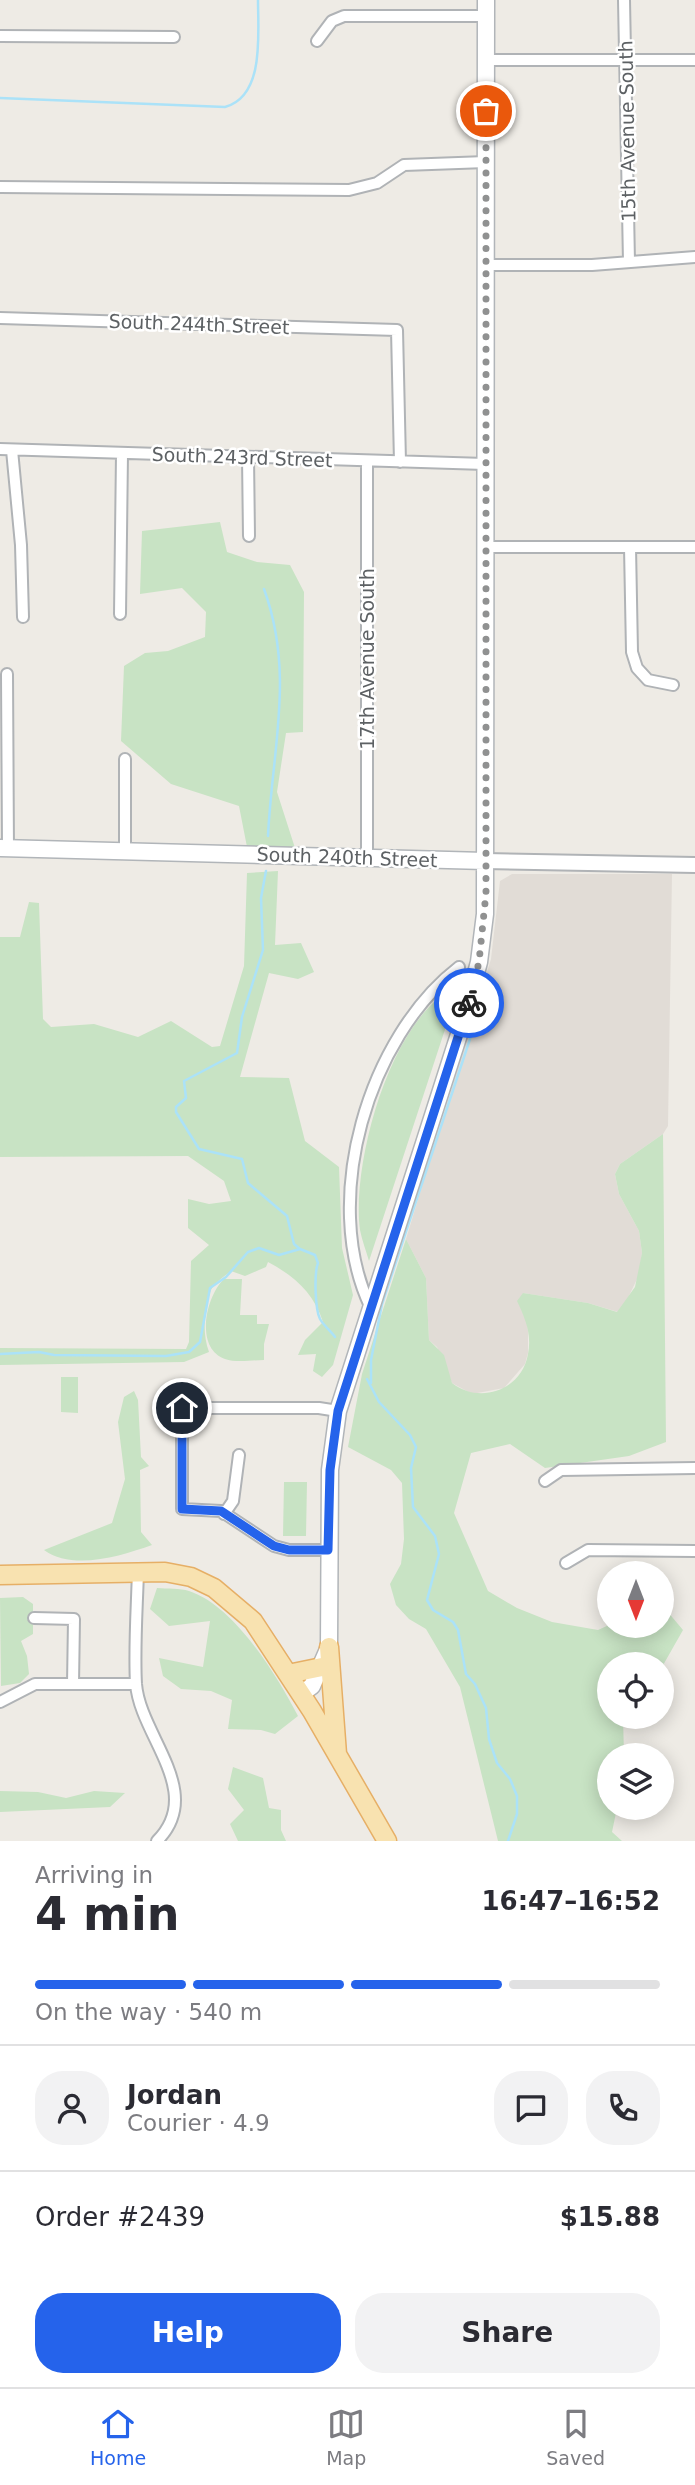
<!DOCTYPE html>
<meta charset="utf-8">
<style>
body{margin:0;font-family:"DejaVu Sans",sans-serif;background:#f2f2f3;color:#2b2b33;height:100vh;display:flex;flex-direction:column;font-size:26px;white-space:nowrap}
*{box-sizing:border-box;margin:0}
p{font-size:23px;color:#7c7c81}
.icon{flex:none;width:38px;height:38px;fill:none;stroke:currentColor;stroke-width:2;stroke-linecap:round;stroke-linejoin:round}
.map{position:relative;height:1841px;overflow:hidden}
.drawer{display:flex;flex-direction:column;background:#fff;flex:1}
.drawer>*{flex:none}
.needle{width:46px;rotate:180deg}
.tools{position:absolute;left:597px;top:1561px;display:grid;gap:14px}
.tools a{display:grid;place-items:center;width:77px;height:77px;border-radius:50%;background:#fff;box-shadow:0 4px 18px #0003;font-size:35px}
.pin{position:absolute;display:grid;place-items:center;width:60px;height:60px;color:#fff;margin:-30px;border:4px solid #fff;border-radius:50%;box-shadow:0 2px 7px #0007}
.courier{position:absolute;display:grid;place-items:center;width:70px;height:70px;margin:-35px;border:5px solid #2563eb;border-radius:50%;background:#fff;color:#222;box-shadow:0 2px 9px #0007}
.summary em{font-style:normal;font-weight:700}
.summary div{display:flex;flex-direction:column-reverse}
.summary{display:flex;align-items:center;justify-content:space-between;height:119px;padding:0 35px}
h1{font-size:46px;font-weight:700;line-height:52px}
.bar{display:grid;grid-template-columns:repeat(4,1fr);gap:10px 7px;align-content:center;height:84px;padding:0 35px}
.bar i{height:9px;border-radius:5px;background:#e1e1e2}
.bar .active{background:#2563eb}
.bar p{grid-column:span 4}
.line{display:flex;align-items:center;gap:18px;padding:0 35px;border-top:2px solid #e1e1e2}
.line div{flex:1}
.round{display:grid;place-items:center;flex:none;width:74px;height:74px;border-radius:28px;background:#f2f2f3}
.button{display:flex;gap:14px;margin-top:auto;padding:14px 35px}
.button a{flex:1;height:80px;border-radius:28px;background:#2563eb;color:#fff;font-size:28px;font-weight:700;line-height:80px;text-align:center}
.button a+a{background:#f2f2f3;color:#2b2b33}
.tab-bar{display:flex;justify-content:space-around;align-items:center;height:98px;border-top:2px solid #e1e1e2;background:#fff;font-size:19px;color:#7c7c81}
.tab-bar a{display:grid;justify-items:center;gap:4px}
.tab-bar .active{color:#2563eb}
.map>svg:first-child{display:block}
.education{fill:#e1dcd6}
.green{fill:#c8e3c4}
.lines{fill:none;stroke-linecap:round;stroke-linejoin:round}
.stream{stroke:#abe2f8;stroke-width:2.5}
.minor-casing{stroke:#b0b3b6;stroke-width:14}
.tertiary-casing{stroke:#b0b3b6;stroke-width:18}
.secondary-casing{stroke:#b1b5b9;stroke-width:19}
.primary-casing{stroke:#e6af66;stroke-width:21}
.minor{stroke:#fff;stroke-width:10}
.tertiary{stroke:#fff;stroke-width:14}
.secondary{stroke:#fff;stroke-width:16}
.primary{stroke:#f8e2b0;stroke-width:18}
.done{stroke:#909191;stroke-width:7;stroke-dasharray:0 12.6}
.route{stroke:#2563eb;stroke-width:9}
.labels{text-anchor:middle;stroke-width:5;stroke-linejoin:round;paint-order:stroke}
.street-label{font-size:19px;fill:#5d6164;stroke:#fff}
</style>
<div class="map">
<svg width="695" height="1841" viewBox="0 0 695 1841">
<rect width="100%" height="100%" fill="#eeebe5"/>
<!-- education -->
<path class="education" d="M512 874H672L668 1126 663 1134 620 1164 615 1174 619 1194 639 1231 642 1253 639 1275 625 1304 618 1312 588 1303 523 1293 528 1331V1353L525 1364 504 1388 472 1394 452 1383 437 1347 429 1340 426 1278 406 1239 491 959 500 881Z"/>
<!-- green -->
<path class="green" d="M220 522 227 552 257 562 290 565 304 592 303 732 286 733 277 792 295 848 247 847 239 806 171 784 121 741 124 666 145 653 168 651 205 637 206 612 182 588 140 594 142 531Z
M278 871 275 945 301 943 314 972 298 979 269 973 240 1077 289 1078 305 1141 339 1167 342 1248 353 1295 333 1365 322 1377 313 1371 316 1354 298 1355 305 1340 323 1322C314 1293 294 1276 268 1262L266 1267 245 1276 231 1271C225 1276 214 1283 211 1290 204 1308 202 1334 209 1352L184 1362 0 1365V1348L186 1349 189 1342 191 1261 209 1245 188 1228V1199L209 1204 231 1201 224 1181 188 1156 0 1157V937H20L29 902 39 903 43 1019 51 1027 94 1024 138 1037 171 1021 212 1047 220 1046 244 966 247 873Z
M461 985 455 999 369 1261C366 1251 362 1240 360 1230 351 1163 392 1010 461 985Z
M663 1134 666 1442 629 1456 545 1468 510 1444 471 1453 454 1513 488 1591 517 1608 552 1622 598 1630 609 1625 662 1626V1605L683 1630 662 1667V1664H609V1717H623L624 1755H609V1808H617L612 1832 622 1841H498L460 1687 426 1629 409 1619 396 1605 390 1584 401 1564 404 1539 402 1483 391 1470 348 1447 362 1374 406 1239 426 1278 429 1340 444 1355 452 1383C480 1405 522 1390 528 1354 532 1334 525 1318 517 1301L523 1293 588 1303 617 1312 635 1287 642 1253 639 1231 619 1194 615 1174 620 1164Z
M224 1279H242L240 1315H257V1324H269L264 1344V1360C253 1360 236 1363 225 1359 194 1348 206 1296 224 1279Z
M61 1377H78V1413L61 1412Z
M134 1391 138 1400 141 1457 149 1466 140 1470 141 1532 152 1545C121 1556 73 1571 44 1550L112 1523 125 1479 118 1422 124 1397Z
M284 1482H307L306 1536H283Z
M157 1588C167 1589 180 1588 189 1591 235 1606 277 1676 298 1716L275 1734 261 1730 228 1729 232 1700 211 1691 181 1689 163 1676 159 1658 203 1667 210 1621 169 1626 150 1609Z
M23 1597 33 1604V1634L21 1641 27 1656 29 1674 20 1683 1 1686 0 1598Z
M233 1767 263 1778 269 1808 281 1810V1830L286 1841H238L230 1824 244 1810 228 1789Z
M0 1791 38 1792 66 1798 94 1791 125 1793 110 1807 0 1812Z"/>
<g class="lines">
<!-- stream -->
<path class="stream" d="M0 98 225 107C265 96 258 34 258 0
M264 589C295 674 272 749 268 836
M266 871 261 898 263 950 242 1017 237 1053 184 1081 186 1098 176 1107V1112L199 1149 242 1159 248 1183 287 1216 294 1244 300 1249
M0 1354 39 1352 54 1355 166 1356 189 1352 200 1342 210 1288 226 1277 248 1252 259 1248 279 1255 300 1249 315 1255 318 1263C314 1273 315 1309 320 1319 324 1326 331 1331 335 1337
M367 1379 379 1402 410 1435 416 1447 411 1468 413 1507 435 1536 439 1554 427 1600 433 1610 453 1622 458 1630 466 1674 475 1684 486 1708 489 1739 497 1763 510 1779 517 1796V1814L508 1841
M371 1383V1360L382 1304 471 1036 485 984"/>
<!-- minor casing -->
<g class="minor-casing">
<path id="minor" d="M624 0 629 262
M0 36 174 37
M317 41 332 21 344 16H486
M486 60H695
M0 187 349 190 377 183 404 165 486 162
M486 265H592L695 257
M0 318 397 330 400 462
M0 449 485 464
M12 450 21 545 23 617
M248 457 249 536
M367 461V857
M485 547H695
M630 547 632 652 637 668 648 680 673 685
M120 614 122 454
M7 674 8 849
M125 851V759
M370 1306C320 1200 368 1037 459 967
M545 1481 561 1470 695 1468
M224 1514 233 1501 239 1455
M328 1550H289L274 1546 221 1511 182 1509V1408H319L338 1411
M566 1563 588 1550 695 1551
M138 1570C137 1608 134 1647 136 1684 140 1736 206 1792 157 1841
M34 1618 74 1619 73 1684
M0 1702 35 1684H136"/>
</g>
<!-- tertiary casing -->
<g class="tertiary-casing">
<path id="tertiary" d="M485 861 695 865"/>
</g>
<!-- secondary casing -->
<g class="secondary-casing">
<path id="secondary" d="M0 848 485 861
M301 1694 312 1686 329 1647 330 1470 338 1411 463 1022 479 962 485 914 486 0"/>
</g>
<!-- primary casing -->
<g class="primary-casing">
<path id="primary" d="M0 1575 165 1572 191 1577 214 1588 253 1621 312 1711 387 1841
M329 1647 337 1754
M288 1674 322 1667"/>
</g>
<!-- minor -->
<use href="#minor" class="minor"/>
<!-- tertiary -->
<use href="#tertiary" class="tertiary"/>
<!-- secondary -->
<use href="#secondary" class="secondary"/>
<!-- primary -->
<use href="#primary" class="primary"/>
</g>
<g class="lines">
<!-- done -->
<path class="done" d="M469 1003 479 962 486 893V111"/>
<!-- route -->
<path class="route" d="M182 1408V1509L221 1511 274 1546 289 1550H328L330 1470 338 1411 469 1003"/>
</g>
<g class="labels">
<!-- street labels -->
<g class="street-label">
<text transform="translate(627 131) rotate(-91)" y="7">15th Avenue South</text>
<text transform="translate(199 324) rotate(2)" y="7">South 244th Street</text>
<text transform="translate(242 457) rotate(2)" y="7">South 243rd Street</text>
<text transform="translate(367 659) rotate(-90)" y="7">17th Avenue South</text>
<text transform="translate(347 857) rotate(2)" y="7">South 240th Street</text>
</g>
</g>
</svg>
<div class="tools">
<a><svg class="needle" viewBox="-14 -14 28 28"><path d="M0-13l5 13h-10z" fill="#e53935"/><path d="M0 13l5-13h-10z" fill="#7c7c81"/></svg></a>
<a><svg class="icon" aria-label="locate" viewBox="0 0 24 24"><circle cx="12" cy="12" r="6"/><path d="M12 2v4M12 18v4M2 12h4M18 12h4"/></svg></a>
<a><svg class="icon" aria-label="layers" viewBox="0 0 24 24"><path d="M12 4l9 5-9 5-9-5zM3 14l9 5 9-5"/></svg></a>
</div>
<div class="pin" style="left:486px;top:111px;background:#ea580c"><svg class="icon" aria-label="bag" viewBox="0 0 24 24"><path d="M5 8h14l-1 12H6zM9 8a3 3 0 0 1 6 0"/></svg></div>
<div class="pin" style="left:182px;top:1408px;background:#1f2937"><svg class="icon" aria-label="home" viewBox="0 0 24 24"><path d="M3 11l9-7 9 7M6 9v11h12V9"/></svg></div>
<div class="courier" style="left:469px;top:1003px"><svg class="icon" aria-label="bike" viewBox="0 0 24 24"><circle cx="6" cy="16" r="4"/><circle cx="18" cy="16" r="4"/><path d="M6 16l4-8h5l3 8M10 8l3 8H6M13 5h3"/></svg></div>
</div>
<section class="drawer">
<div class="summary"><div><h1>4 min</h1><p>Arriving in</p></div><em>16:47–16:52</em></div>
<div class="bar"><i class="active"></i><i class="active"></i><i class="active"></i><i></i><p>On the way · 540 m</p></div>
<div class="line" style="height:126px"><a class="round"><svg class="icon" aria-label="person" viewBox="0 0 24 24"><circle cx="12" cy="8" r="4"/><path d="M4 21q1-7 8-7t8 7"/></svg></a><div><b>Jordan</b><p>Courier · 4.9</p></div><a class="round"><svg class="icon" aria-label="chat" viewBox="0 0 24 24"><path d="M4 5h16v11H9l-5 4z"/></svg></a><a class="round"><svg class="icon" aria-label="phone" viewBox="0 0 24 24"><path d="M5 4h4l2 5-3 2q2 4 5 5l2-3 5 2v4C11 20 4 13 5 4z"/></svg></a></div>
<div class="line" style="height:91px"><div>Order #2439</div><b>$15.88</b></div>
<div class="button"><a>Help</a><a>Share</a></div>
</section>
<nav class="tab-bar">
<a class="active"><svg class="icon" aria-label="home" viewBox="0 0 24 24"><path d="M3 11l9-7 9 7M6 9v11h12V9"/></svg>Home</a>
<a><svg class="icon" aria-label="map" viewBox="0 0 24 24"><path d="M3 6l6-2 6 2 6-2v14l-6 2-6-2-6 2zM9 4v14M15 6v14"/></svg>Map</a>
<a><svg class="icon" aria-label="saved" viewBox="0 0 24 24"><path d="M7 4h10v16l-5-4-5 4z"/></svg>Saved</a>
</nav>
